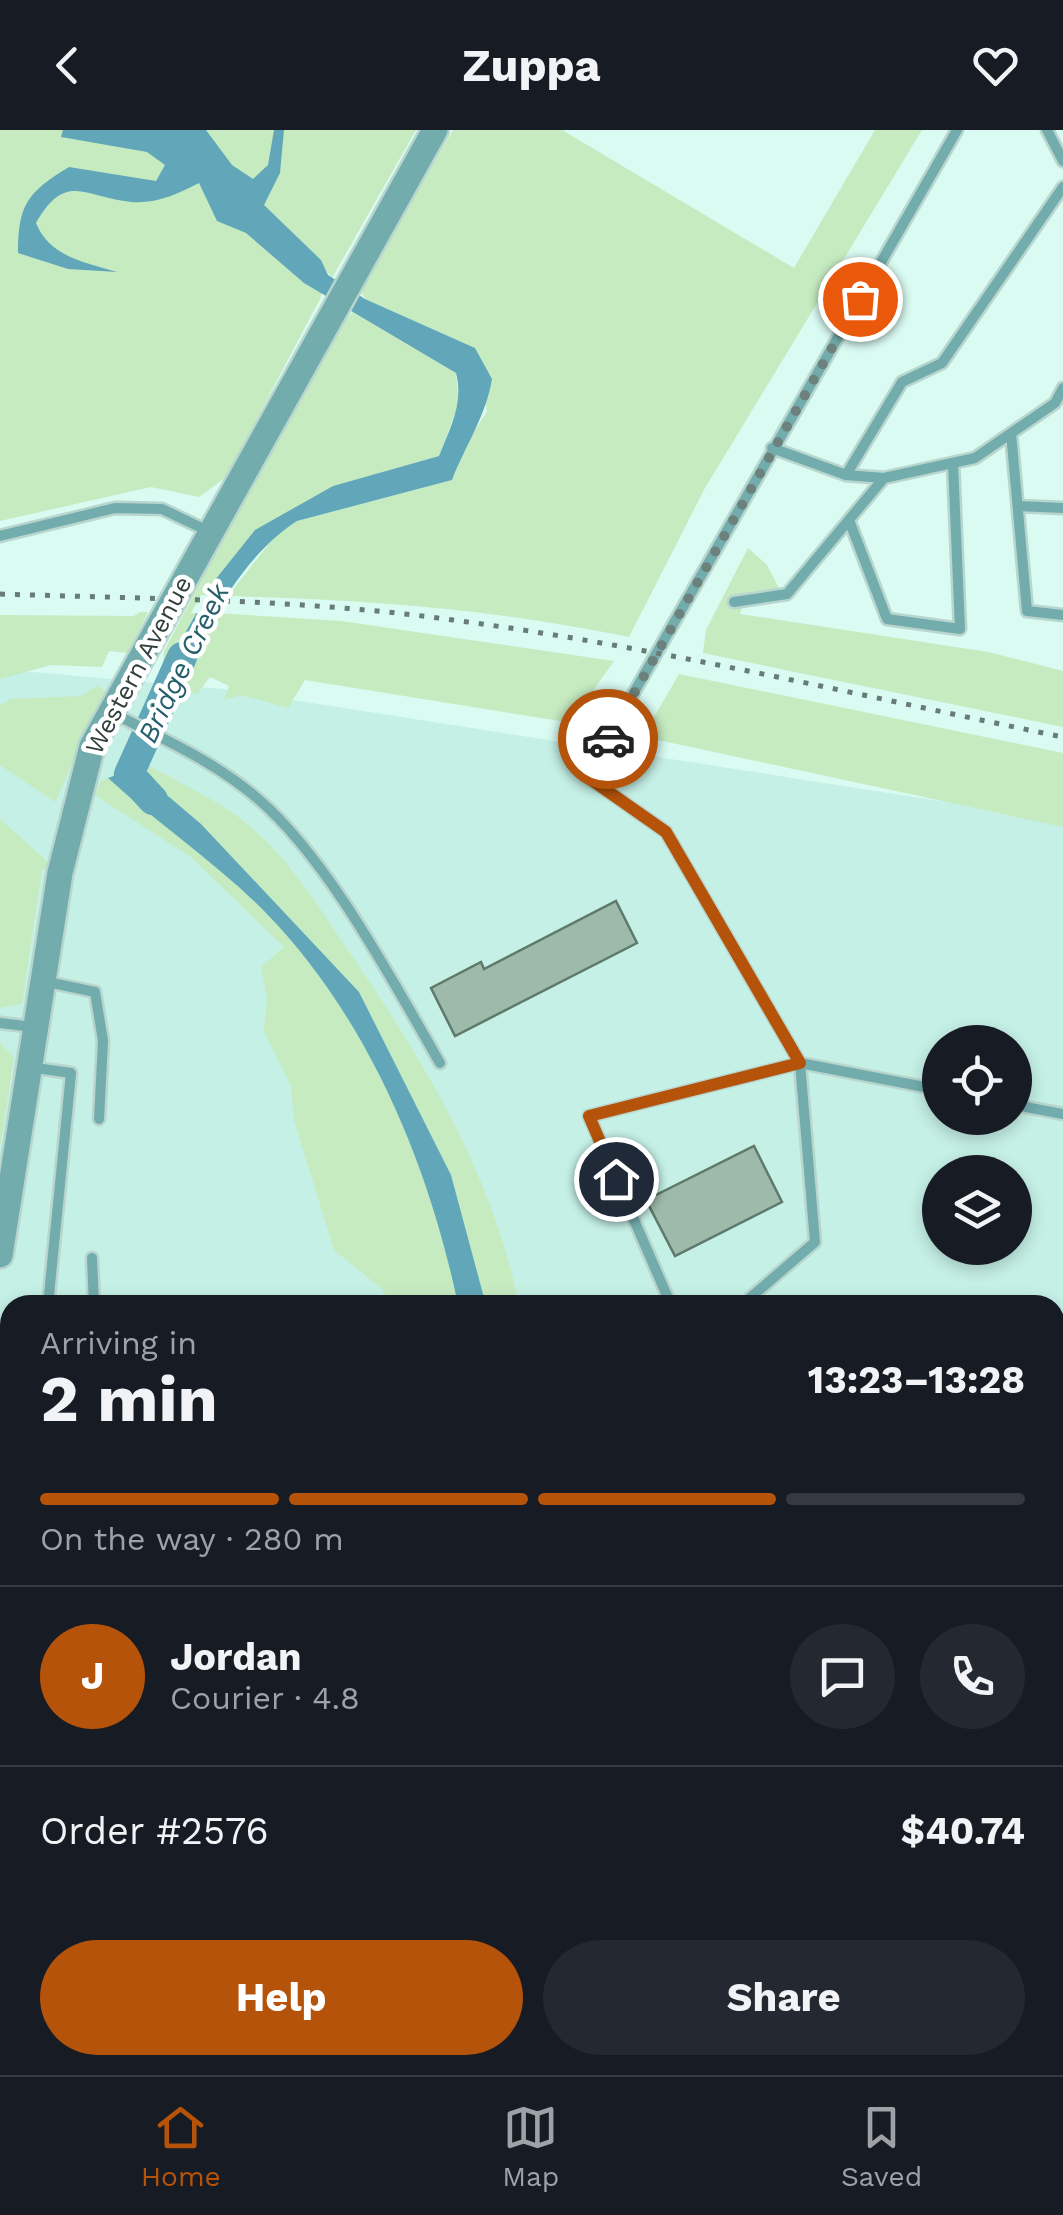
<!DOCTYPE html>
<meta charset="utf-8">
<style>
body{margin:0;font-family:"Work Sans",sans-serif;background:#242831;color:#f1f3f6;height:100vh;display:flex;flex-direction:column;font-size:38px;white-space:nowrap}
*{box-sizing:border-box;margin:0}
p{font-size:32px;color:#9ea1a6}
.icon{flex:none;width:55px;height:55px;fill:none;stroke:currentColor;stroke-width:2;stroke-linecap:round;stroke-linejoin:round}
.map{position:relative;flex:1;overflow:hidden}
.drawer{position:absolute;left:0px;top:1165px;width:1065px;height:780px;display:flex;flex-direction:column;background:#171b24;border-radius:30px 30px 0 0;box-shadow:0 5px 15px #0003}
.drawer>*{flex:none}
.fabs{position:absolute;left:922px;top:895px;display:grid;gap:20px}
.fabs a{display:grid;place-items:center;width:110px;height:110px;border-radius:50%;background:#171b24;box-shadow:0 5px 15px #0003;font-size:50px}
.pin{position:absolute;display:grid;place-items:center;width:85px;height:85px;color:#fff;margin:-42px;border:5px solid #fff;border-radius:50%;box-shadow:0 2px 10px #0007}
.courier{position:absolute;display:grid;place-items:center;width:100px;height:100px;margin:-50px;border:8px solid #b45309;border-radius:50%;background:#fff;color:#222;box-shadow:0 2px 12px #0007}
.head em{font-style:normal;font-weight:700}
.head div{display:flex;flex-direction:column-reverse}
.head{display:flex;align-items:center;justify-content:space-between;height:170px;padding:0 40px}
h1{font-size:65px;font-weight:700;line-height:75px}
.bar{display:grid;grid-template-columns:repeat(4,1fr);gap:15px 10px;align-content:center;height:120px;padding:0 40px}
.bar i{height:12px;border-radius:8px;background:#363941}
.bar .on{background:#b45309}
.bar p{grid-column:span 4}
.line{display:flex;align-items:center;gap:25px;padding:0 40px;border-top:2px solid #363941}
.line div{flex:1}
.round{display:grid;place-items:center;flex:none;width:105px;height:105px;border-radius:52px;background:#242831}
.action{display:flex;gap:20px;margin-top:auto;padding:20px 40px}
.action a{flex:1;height:115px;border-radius:60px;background:#b45309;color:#fff;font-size:40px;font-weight:700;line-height:115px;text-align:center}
.action a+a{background:#242831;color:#f1f3f6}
header{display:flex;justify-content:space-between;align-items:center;height:130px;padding:0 40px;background:#171b24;font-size:45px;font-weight:700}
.tabs{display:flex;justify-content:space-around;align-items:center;height:140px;border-top:2px solid #363941;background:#171b24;font-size:28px;color:#9ea1a6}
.tabs a{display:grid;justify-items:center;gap:5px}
.tabs .on{color:#b45309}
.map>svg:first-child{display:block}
.built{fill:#c5f0e6;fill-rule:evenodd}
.green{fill:#c6ebc1}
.water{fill:#62a7b9}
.pier{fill:#d9fbf2}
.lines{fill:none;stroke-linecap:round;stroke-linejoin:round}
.river{stroke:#62a7b9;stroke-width:30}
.building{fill:#9ebaaa;stroke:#5f796a;stroke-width:2.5}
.service-casing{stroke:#b8d6ce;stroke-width:15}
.tertiary-casing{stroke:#b8d6ce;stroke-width:30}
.service{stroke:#72acad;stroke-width:10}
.tertiary{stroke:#72acad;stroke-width:25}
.rail{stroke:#687c77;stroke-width:5;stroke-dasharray:5 10;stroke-linecap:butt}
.done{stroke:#6c817c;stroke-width:10;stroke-dasharray:0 18}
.route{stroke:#b45309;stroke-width:12}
.labels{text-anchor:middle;stroke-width:9;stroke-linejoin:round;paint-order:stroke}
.street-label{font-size:25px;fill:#32403d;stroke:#fff}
.water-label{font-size:28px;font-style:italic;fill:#265f6c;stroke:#fff}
</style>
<header><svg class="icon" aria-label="back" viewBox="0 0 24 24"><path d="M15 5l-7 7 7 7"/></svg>Zuppa<svg class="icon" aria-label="heart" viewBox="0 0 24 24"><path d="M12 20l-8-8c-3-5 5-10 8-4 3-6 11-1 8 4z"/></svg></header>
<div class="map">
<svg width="1063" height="1945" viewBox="0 0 1063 1945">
<rect width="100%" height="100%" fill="#d9fbf2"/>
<!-- built -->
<path class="built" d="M0 539 222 559 991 679 1063 697V1945H0ZM940 912H1015V988H940ZM940 1042H1015V1118H940ZM10 1175H1055V1935H10Z"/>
<!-- green -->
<path class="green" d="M0 0H416L332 148 325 139 314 158 322 163 320 169 226 347 199 367 151 357 0 391Z
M453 0H562L794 138 875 0H922L705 358 629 507C494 479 366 470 228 466L275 406 297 391 452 350 466 313 487 282 475 218 365 169 360 159Z
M354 180 456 243 459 273 439 326 333 356 215 450 162 544 164 521 324 218Z
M748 418 767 435 779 458 746 463 740 484 988 522 1063 541V597L703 523 706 500Z
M140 482H148L128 523 109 521 102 537 51 535 0 549V485L134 486Z
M216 483 341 491 614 531 573 589 566 592 305 550 288 578 241 565 224 570 229 556 210 547 197 564 185 561 169 579 168 573Z
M679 544 1063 623V697L658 610 641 635 637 633 642 608Z
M97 556 105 561 55 672 0 635V576L10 569 81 566Z
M148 635C179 653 214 668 241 689 285 723 313 768 343 813 420 925 492 1040 519 1175H486L451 1045 359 862 201 694 135 638Z
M108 648C159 695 218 734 265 782 367 886 429 1034 458 1175H389L382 1159 334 1120 294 990 291 956 264 901 267 867 261 837 284 817 192 728 95 665 101 651Z
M0 689 49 733V739H42L22 874 0 878Z
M0 913 14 927 0 1018Z
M502 1935H579L578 1945H501Z"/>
<!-- water -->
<path class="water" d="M63 0H206L232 35 253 49 268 35 274 0H284L280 43 264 75 321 130 328 145 365 169 475 218 492 249C486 286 466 314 452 350L297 391C234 432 202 509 168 573L162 544 215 450 255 400 333 356 439 326C450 298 464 274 456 243L304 153 246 103 217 91 199 53C177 64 157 74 131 72 86 68 66 40 36 93 50 127 84 132 117 142L68 139 18 123C18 74 28 62 69 37L156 51 165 35 147 22 61 7Z
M135 638 201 694 359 862 451 1045 486 1175H458C429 1034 367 886 265 782 218 734 159 695 108 648Z"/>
<!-- pier -->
<path class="pier" d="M201 465 228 466H234L222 484 191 483Z"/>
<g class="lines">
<!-- river -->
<path class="river" d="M153 670 129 644 182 527"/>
</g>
<!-- building -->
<path class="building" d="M616 771 637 813 455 906 431 858 481 832 484 839Z
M754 1016 782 1072 675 1126 646 1070Z"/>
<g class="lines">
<!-- service casing -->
<g class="service-casing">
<path id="service" d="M1047 0 1063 31
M1011 303 1027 481 1063 485
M846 345 902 252 942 233 1063 57
M884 348 975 328 1055 273 1063 258
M1018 376 1063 378
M849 390 887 489 960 499 953 333
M0 406 115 378 162 379 210 402
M734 472 787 464 884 348 846 345 772 318
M111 582C161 608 214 631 257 668 328 728 393 852 440 933
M43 851 95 862 103 911 99 989
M0 893 33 897
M29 937 71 943 48 1175
M1015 975 1063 984
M92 1128 94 1175
M671 1175 589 986 800 933 940 960
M763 1175 750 1168 815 1112 800 933 666 702 586 646 957 0
M1055 1280 1063 1283
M1055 1480 1063 1468
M1055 1858 1063 1863
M0 1881C18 1855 2 1823 2 1795 1 1771 7 1745 10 1722
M751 1945 757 1935"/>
</g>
<!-- tertiary casing -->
<g class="tertiary-casing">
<path id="tertiary" d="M0 1125 60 743 92 616 435 0"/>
</g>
<!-- service -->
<use href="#service" class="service"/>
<!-- tertiary -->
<use href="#tertiary" class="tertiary"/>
<!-- rail -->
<path class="rail" d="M0 464C151 469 303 469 453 490 658 517 861 566 1063 607"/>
</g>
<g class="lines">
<!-- done -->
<path class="done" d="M608 609 860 169"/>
<!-- route -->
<path class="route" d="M608 609 586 646 666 702 800 933 589 986 616 1049"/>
</g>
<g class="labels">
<!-- street labels -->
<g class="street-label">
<text transform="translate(138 535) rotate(-62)" y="9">Western Avenue</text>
</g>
<!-- water labels -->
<g class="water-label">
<text transform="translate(183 533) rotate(-64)" y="10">Bridge Creek</text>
</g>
</g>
</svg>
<div class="fabs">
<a><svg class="icon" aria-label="locate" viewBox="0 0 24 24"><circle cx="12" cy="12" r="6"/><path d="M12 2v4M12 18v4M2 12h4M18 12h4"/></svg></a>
<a><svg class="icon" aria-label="layers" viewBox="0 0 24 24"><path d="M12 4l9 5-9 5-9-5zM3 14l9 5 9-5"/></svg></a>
</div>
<div class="pin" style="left:860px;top:169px;background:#ea580c"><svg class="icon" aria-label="bag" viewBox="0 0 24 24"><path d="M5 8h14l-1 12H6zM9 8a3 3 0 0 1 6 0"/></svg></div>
<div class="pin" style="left:616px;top:1049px;background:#1f2937"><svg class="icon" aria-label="home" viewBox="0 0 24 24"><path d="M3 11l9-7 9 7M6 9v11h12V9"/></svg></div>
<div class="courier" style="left:608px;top:609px"><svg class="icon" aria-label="car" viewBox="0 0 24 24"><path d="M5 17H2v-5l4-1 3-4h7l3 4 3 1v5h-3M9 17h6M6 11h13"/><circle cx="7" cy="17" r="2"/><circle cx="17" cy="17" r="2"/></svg></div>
<section class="drawer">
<div class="head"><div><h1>2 min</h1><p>Arriving in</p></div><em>13:23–13:28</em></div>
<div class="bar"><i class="on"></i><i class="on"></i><i class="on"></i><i></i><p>On the way · 280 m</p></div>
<div class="line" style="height:180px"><b class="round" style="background:#b45309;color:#fff">J</b><div><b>Jordan</b><p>Courier · 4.8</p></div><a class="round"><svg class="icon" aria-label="chat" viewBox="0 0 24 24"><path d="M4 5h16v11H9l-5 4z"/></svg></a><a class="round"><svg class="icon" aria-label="phone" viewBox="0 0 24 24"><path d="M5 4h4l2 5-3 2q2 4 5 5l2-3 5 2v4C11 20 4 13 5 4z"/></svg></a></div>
<div class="line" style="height:130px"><div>Order #2576</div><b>$40.74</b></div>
<div class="action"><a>Help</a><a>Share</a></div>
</section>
</div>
<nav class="tabs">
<a class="on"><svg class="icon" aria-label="home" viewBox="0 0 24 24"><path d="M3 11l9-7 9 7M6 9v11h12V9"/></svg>Home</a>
<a><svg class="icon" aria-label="map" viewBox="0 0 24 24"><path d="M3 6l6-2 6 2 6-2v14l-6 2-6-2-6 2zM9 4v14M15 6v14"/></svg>Map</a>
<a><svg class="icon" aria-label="saved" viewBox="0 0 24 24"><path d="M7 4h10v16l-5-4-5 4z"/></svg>Saved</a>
</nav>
